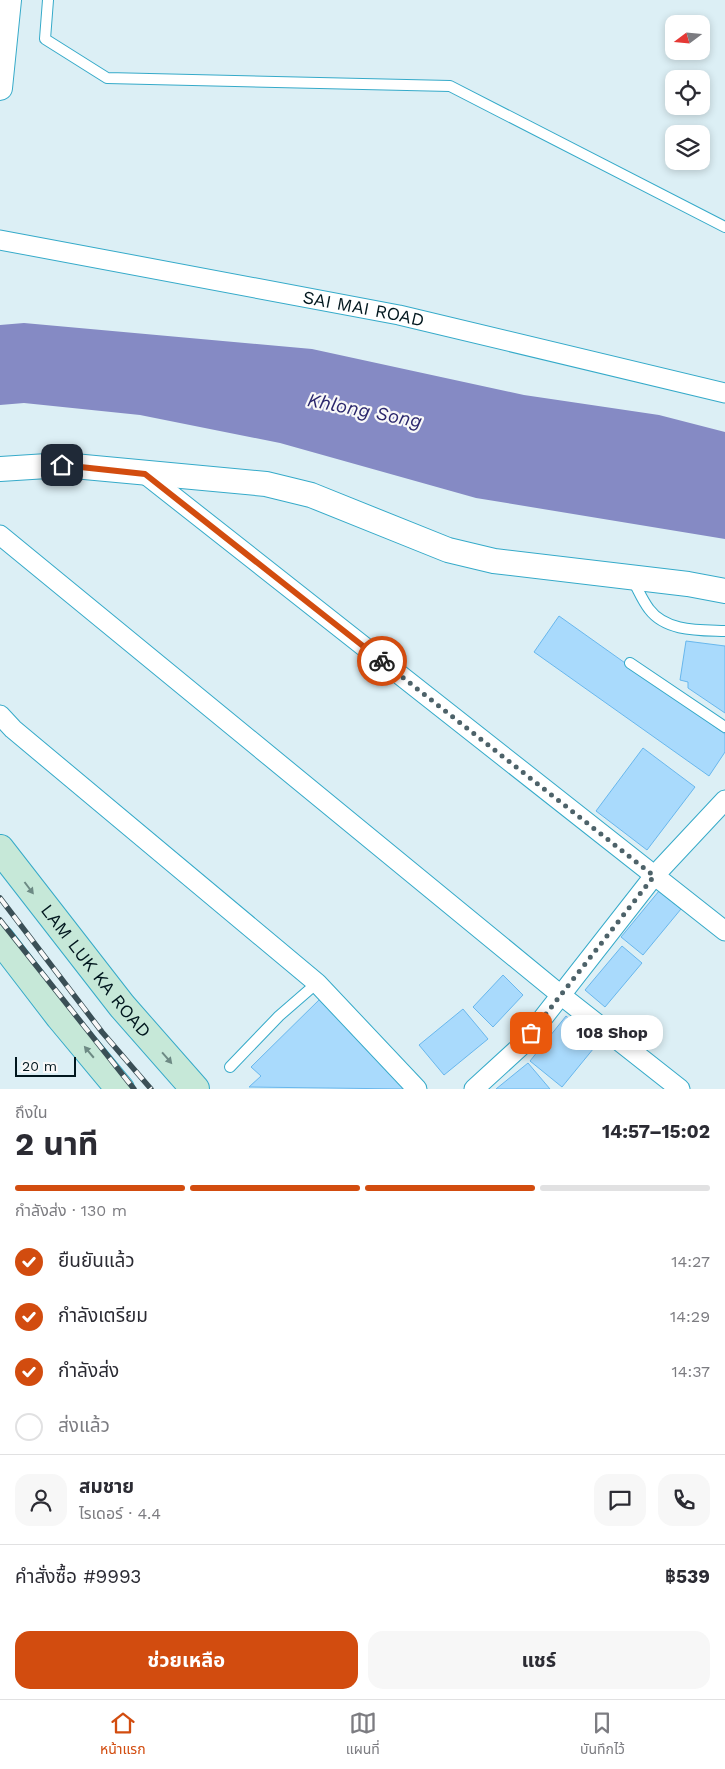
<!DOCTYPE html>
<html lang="th">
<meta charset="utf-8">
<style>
body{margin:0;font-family:"Work Sans","Noto Sans Thai",sans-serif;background:#f7f7f7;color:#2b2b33;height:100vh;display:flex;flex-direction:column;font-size:19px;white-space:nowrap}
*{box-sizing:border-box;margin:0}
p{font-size:16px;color:#7c7c81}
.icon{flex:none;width:28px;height:28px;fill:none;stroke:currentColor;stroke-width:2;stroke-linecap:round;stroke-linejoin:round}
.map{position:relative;height:1089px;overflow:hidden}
.side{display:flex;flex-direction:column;background:#fff;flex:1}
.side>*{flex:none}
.needle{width:32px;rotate:254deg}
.controls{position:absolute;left:665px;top:15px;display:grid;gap:10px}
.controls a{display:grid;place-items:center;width:45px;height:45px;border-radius:10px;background:#fff;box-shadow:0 2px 8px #0003;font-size:25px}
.scale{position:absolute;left:15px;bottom:12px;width:61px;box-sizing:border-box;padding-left:5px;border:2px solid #00161d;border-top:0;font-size:14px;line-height:18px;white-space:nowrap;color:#00161d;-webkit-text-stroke:4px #f8f8f8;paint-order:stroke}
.pin{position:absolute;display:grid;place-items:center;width:42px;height:42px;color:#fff;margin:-21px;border-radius:10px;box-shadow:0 2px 8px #0006}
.courier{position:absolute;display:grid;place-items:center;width:50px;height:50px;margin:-25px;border:4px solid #d24c0f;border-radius:50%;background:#fff;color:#222;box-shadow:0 1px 6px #0007}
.bubble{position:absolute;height:35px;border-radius:15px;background:#fff;box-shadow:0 2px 8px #0003;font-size:16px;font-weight:700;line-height:35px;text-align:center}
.headline em{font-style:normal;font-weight:700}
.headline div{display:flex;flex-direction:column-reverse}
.headline{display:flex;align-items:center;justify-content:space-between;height:85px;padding:0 15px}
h1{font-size:32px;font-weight:700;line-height:38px}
.bar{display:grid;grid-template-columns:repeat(4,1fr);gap:8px 5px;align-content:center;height:60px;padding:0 15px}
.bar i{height:6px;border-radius:4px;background:#e1e1e2}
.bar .current{background:#d24c0f}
.bar p{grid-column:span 4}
.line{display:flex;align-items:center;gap:12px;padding:0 15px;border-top:1px solid #e1e1e2}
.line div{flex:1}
.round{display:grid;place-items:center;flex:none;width:52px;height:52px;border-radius:15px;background:#f7f7f7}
ol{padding:0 15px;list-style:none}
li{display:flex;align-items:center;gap:15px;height:55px}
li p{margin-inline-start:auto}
li .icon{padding:5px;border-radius:50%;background:#d24c0f;color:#fff;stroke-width:4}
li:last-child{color:#7c7c81}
li i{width:28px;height:28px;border:2px solid #e1e1e2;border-radius:50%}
.action{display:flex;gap:10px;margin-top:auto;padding:10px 15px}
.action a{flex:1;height:58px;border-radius:15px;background:#d24c0f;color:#fff;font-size:20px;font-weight:700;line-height:58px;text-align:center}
.action a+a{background:#f7f7f7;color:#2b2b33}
.tab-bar{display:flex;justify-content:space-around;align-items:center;height:70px;border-top:1px solid #e1e1e2;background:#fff;font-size:14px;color:#7c7c81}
.tab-bar a{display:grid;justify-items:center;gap:2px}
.tab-bar .current{color:#d24c0f}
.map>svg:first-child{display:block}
.water{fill:#858ac4}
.building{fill:#a9dafc;stroke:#68b7ed}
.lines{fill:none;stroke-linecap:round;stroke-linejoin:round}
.service-casing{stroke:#35aac9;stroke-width:12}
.minor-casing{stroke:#35aac9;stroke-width:21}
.tertiary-casing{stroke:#35aac9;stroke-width:26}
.secondary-casing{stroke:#35aac9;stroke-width:30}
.service{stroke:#fff;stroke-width:10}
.minor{stroke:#fff;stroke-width:19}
.tertiary{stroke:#fff;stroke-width:24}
.secondary{stroke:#c6e8d8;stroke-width:28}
.rail-casing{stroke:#3a4f56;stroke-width:5.5}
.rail{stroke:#f8f8f8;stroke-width:4;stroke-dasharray:11;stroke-linecap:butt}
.oneway{fill:#6d8a84}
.done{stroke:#4d6269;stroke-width:5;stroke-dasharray:0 9}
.route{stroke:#d24c0f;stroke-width:6}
.labels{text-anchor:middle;stroke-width:4.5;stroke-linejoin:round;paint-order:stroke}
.street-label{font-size:18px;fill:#00161d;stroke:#f8f8f8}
.water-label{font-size:19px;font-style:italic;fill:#2b276d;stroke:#f8f8f8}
</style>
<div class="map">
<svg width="725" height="1089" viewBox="0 0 725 1089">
<rect width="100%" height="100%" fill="#dceff5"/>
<!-- water -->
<path class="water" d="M24 323 312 349 524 395 659 415 725 432V539L476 498 280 443 140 415 24 403 0 405V325Z"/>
<!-- building -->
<path class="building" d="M559 616 725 734V752L709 776 534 652Z
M686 641 725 646V713L688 688V682L680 680Z
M643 748 695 787 647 850 596 811Z
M659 891 681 909 643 955 621 937Z
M622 946 642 963 605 1007 585 990Z
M503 975 523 995 493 1027 473 1007Z
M323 996 404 1089 249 1087 261 1076 251 1067Z
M463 1009 488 1039 444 1075 419 1045Z
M566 1016 598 1043 562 1087 530 1061Z
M528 1063 550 1089H496Z"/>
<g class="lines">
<!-- service casing -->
<g class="service-casing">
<path id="service" d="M48 0 45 39 107 78 450 86 725 227
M632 579C638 589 642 600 649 609 666 632 700 630 725 631
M630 663 725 727
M230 1067 279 1016 317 983"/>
</g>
<!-- minor casing -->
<g class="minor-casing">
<g id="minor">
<path id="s1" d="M0 240 399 315 725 393"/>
<path d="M145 474 725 931"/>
<path d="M0 535 562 996 680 1089"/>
<path d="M0 715 13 729 317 983 417 1089"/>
<path d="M474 1089 521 1046 654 876 725 800"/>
</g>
</g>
<!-- tertiary casing -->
<g class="tertiary-casing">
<path id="tertiary" d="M0 88 9 0
M0 469 63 465 266 484 311 495 448 550 494 561 688 584 725 591"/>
</g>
<!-- secondary casing -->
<g class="secondary-casing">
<g id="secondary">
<path id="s2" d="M0 849 122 1006 195 1089"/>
<path d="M0 939 60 1017 120 1089"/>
</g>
</g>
<!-- service -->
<use href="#service" class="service"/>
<!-- minor -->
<use href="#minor" class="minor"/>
<!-- tertiary -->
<use href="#tertiary" class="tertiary"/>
<!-- secondary -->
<use href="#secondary" class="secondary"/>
<!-- rail casing -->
<g class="rail-casing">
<path id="rail" d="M0 898 102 1032 151 1089
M0 920 134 1089"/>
</g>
<!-- rail -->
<use href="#rail" class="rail"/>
</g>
<!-- one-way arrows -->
<defs><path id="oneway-solid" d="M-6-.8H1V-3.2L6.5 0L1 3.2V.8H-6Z" transform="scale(1.25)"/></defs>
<g class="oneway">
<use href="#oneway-solid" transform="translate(29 888) rotate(53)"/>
<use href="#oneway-solid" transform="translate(89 1052) rotate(-130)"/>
<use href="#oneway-solid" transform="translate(167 1058) rotate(49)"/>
</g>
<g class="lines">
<!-- done -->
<path class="done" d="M382 661 654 876 531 1033"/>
<!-- route -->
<path class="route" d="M62 465 145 474 382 661"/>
</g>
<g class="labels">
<!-- street labels -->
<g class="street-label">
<text dy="6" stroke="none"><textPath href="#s1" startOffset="370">SAI MAI ROAD</textPath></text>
<text dy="6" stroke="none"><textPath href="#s2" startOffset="155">LAM LUK KA ROAD</textPath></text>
</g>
<!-- water labels -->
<g class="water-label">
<text transform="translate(365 410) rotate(11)" y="7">Khlong Song</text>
</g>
</g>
</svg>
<div class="controls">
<a><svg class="needle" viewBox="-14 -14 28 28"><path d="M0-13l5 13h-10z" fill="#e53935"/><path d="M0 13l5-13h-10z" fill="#7c7c81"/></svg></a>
<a><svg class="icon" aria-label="locate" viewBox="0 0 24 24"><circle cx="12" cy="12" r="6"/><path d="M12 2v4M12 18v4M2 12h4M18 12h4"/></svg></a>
<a><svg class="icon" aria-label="layers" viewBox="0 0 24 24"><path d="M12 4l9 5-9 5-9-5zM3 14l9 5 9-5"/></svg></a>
</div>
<div class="scale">20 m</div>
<div class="pin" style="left:531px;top:1033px;background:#ea580c"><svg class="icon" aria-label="bag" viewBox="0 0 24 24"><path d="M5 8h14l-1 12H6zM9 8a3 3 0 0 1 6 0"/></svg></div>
<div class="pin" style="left:62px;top:465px;background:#1f2937"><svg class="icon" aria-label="home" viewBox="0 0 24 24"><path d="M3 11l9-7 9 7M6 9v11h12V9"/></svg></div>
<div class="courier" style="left:382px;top:661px"><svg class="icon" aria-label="bike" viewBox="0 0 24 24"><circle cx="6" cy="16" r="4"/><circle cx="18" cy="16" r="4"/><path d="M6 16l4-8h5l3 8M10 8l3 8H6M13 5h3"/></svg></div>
<div class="bubble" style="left:561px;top:1015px;width:102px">108 Shop</div>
</div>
<section class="side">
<div class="headline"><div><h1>2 นาที</h1><p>ถึงใน</p></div><em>14:57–15:02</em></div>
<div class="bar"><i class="current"></i><i class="current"></i><i class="current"></i><i></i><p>กำลังส่ง · 130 m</p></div>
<ol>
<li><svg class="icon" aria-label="check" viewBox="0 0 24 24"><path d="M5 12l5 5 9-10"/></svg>ยืนยันแล้ว<p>14:27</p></li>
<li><svg class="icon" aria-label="check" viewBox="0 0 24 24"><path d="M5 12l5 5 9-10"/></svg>กำลังเตรียม<p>14:29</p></li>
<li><svg class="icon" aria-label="check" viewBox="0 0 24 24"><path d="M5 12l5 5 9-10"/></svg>กำลังส่ง<p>14:37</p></li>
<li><i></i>ส่งแล้ว</li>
</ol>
<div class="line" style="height:90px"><a class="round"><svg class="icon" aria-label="person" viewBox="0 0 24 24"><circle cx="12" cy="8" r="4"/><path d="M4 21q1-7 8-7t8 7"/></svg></a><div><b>สมชาย</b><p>ไรเดอร์ · 4.4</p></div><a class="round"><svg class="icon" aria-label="chat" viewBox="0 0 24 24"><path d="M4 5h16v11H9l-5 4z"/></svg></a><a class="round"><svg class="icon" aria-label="phone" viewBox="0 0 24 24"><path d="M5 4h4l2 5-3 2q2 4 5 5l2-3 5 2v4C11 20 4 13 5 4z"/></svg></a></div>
<div class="line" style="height:65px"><div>คำสั่งซื้อ #9993</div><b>฿539</b></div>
<div class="action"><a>ช่วยเหลือ</a><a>แชร์</a></div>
</section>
<nav class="tab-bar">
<a class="current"><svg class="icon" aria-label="home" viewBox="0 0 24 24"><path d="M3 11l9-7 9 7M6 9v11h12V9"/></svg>หน้าแรก</a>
<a><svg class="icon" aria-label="map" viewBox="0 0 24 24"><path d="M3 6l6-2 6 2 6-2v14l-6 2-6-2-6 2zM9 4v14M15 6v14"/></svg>แผนที่</a>
<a><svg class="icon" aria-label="saved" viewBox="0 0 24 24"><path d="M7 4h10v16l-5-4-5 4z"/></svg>บันทึกไว้</a>
</nav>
